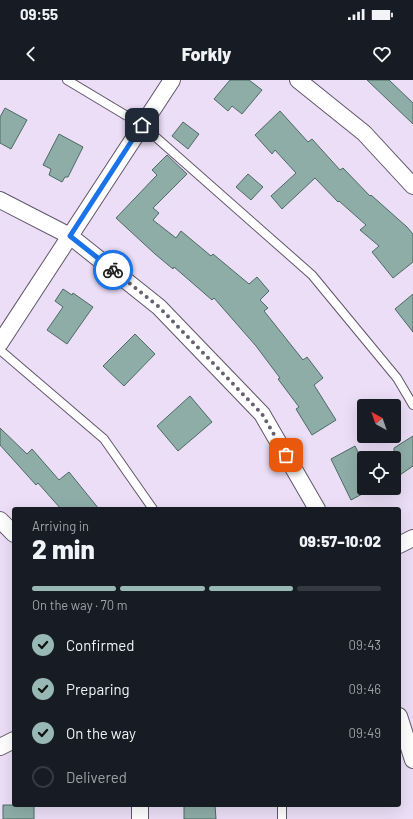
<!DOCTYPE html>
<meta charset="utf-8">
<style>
body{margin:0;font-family:Barlow,sans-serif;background:#242831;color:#f1f3f6;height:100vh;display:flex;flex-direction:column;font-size:15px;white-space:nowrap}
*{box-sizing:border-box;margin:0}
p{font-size:13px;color:#9ea1a6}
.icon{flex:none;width:22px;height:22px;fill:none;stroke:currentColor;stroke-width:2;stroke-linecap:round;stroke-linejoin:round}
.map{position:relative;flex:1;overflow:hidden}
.panel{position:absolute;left:12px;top:427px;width:389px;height:300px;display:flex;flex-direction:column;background:#171b24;border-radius:4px;box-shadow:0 4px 16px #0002}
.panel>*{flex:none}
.needle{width:26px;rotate:320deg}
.tools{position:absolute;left:357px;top:319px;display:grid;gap:8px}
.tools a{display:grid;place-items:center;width:44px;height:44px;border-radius:4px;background:#171b24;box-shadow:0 4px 16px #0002;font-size:20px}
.pin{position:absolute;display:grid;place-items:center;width:34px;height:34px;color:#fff;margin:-17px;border-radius:8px;box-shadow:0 2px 6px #0006}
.courier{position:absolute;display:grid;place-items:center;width:40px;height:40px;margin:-20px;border:3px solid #1a73e8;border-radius:50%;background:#fff;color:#222;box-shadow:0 1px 5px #0007}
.summary em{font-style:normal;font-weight:800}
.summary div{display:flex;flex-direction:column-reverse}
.summary{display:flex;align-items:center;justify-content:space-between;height:68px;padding:0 20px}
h1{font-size:26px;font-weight:800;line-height:30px}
.bar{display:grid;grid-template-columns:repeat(4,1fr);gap:6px 4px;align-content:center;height:48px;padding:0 20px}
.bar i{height:5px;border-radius:3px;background:#363941}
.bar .current{background:#97b8b5}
.bar p{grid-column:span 4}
ol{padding:0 20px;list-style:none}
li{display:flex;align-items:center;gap:12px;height:44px}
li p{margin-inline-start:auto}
li .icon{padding:4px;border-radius:50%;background:#97b8b5;color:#111;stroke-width:4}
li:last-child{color:#9ea1a6}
li i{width:22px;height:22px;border:2px solid #363941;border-radius:50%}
.status{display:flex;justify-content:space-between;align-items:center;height:28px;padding:0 20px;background:#171b24;direction:ltr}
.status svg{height:11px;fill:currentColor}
header{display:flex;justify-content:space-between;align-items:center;height:52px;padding:0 20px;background:#171b24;font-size:18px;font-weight:800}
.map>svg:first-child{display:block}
.building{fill:#8eada7;stroke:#4d6a65}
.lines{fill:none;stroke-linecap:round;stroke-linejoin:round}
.lane-casing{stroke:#61566a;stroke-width:10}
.street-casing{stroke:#61566a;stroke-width:18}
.lane{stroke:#fff;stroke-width:8}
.street{stroke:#fff;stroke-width:16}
.done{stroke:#67606e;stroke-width:4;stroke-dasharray:0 7.2}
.route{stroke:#1a73e8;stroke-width:5}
</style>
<div class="status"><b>09:55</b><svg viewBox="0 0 49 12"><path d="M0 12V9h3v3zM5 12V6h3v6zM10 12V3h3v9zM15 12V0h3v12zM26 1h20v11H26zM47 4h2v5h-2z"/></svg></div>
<header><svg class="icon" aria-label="back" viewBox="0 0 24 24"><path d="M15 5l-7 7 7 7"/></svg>Forkly<svg class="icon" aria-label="heart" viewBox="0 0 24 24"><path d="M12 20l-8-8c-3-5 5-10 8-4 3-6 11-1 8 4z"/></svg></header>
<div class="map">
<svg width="413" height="739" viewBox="0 0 413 739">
<rect width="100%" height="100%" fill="#ebdef6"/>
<!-- building -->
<path class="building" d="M230 0H249L262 10 242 34 232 26 228 31 214 19Z
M367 0H389L413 23V44Z
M5 28 27 40 11 69 0 63V37Z
M280 31 308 62 312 59 340 90 343 88 370 116 371 115 407 147 413 154V182L393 198 372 172 379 166 360 150 366 145 339 121 338 122 315 98 282 129 271 116 296 93 275 70 272 74 255 55Z
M183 42 199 54 188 69 172 56Z
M59 54 83 67 68 97H65L62 102 49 95 51 89 43 85Z
M167 75 187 94 153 128 159 133 153 140 176 158 181 151 211 176 213 174 249 204 257 197 269 211 260 220 268 228 264 231 303 280 307 277 323 298 314 305 336 340 312 355 296 329 299 327 278 299 280 298 256 266 214 218 212 220 174 187 173 189 155 174 116 138 157 95 152 90Z
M248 94 263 107 251 120 236 107Z
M63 209 72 215 73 213 93 227 67 264 47 250 63 227 55 221Z
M413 214V252L395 229Z
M135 254 155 274 124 306 103 286Z
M190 316 212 342 178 371 157 346Z
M0 348 27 374 32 369 59 400 69 392 99 429H61L38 403 36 405 0 365Z
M413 356V386L394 399V368Z
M355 366 364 384V413L351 420 331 379Z
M3 725H34V739H3Z
M184 725H215L216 739H184Z"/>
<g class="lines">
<!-- lane casing -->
<g class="lane-casing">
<path id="lane" d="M67 0 142 45 312 195 397 298 413 325
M0 270 104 359 153 429
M282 739V725"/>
</g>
<!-- street casing -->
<g class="street-casing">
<path id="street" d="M298 0 364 53 413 106
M0 120 70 156 159 227 262 334 317 429
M0 263 172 0
M0 440 14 454
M399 465 413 458
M399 636 413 680
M0 667 14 660
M140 725V739"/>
</g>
<!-- lane -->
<use href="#lane" class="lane"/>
<!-- street -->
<use href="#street" class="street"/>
</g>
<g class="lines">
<!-- done -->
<path class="done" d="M113 190 159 227 262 334 286 375"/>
<!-- route -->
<path class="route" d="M113 190 70 156 142 45"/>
</g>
</svg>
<div class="tools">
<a><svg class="needle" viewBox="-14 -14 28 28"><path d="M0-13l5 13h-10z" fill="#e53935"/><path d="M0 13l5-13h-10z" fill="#9ea1a6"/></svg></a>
<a><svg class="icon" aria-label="locate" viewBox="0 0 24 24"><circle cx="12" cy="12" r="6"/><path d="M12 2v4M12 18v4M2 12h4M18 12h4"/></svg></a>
</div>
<div class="pin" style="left:286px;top:375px;background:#ea580c"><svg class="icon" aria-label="bag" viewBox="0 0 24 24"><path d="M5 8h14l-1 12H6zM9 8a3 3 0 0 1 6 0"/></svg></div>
<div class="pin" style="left:142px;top:45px;background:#1f2937"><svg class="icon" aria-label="home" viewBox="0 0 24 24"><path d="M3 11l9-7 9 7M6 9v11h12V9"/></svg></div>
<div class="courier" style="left:113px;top:190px"><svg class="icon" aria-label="bike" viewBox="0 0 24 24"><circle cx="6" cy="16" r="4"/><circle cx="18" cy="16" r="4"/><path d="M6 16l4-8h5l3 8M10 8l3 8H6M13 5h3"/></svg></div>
<section class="panel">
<div class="summary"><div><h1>2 min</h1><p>Arriving in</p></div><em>09:57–10:02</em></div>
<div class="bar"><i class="current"></i><i class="current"></i><i class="current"></i><i></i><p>On the way · 70 m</p></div>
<ol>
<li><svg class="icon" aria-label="check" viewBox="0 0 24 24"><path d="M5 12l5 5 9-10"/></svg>Confirmed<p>09:43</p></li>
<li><svg class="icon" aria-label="check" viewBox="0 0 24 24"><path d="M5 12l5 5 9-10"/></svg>Preparing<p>09:46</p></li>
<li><svg class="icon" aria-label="check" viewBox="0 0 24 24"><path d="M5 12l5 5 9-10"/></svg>On the way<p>09:49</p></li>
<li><i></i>Delivered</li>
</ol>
</section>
</div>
